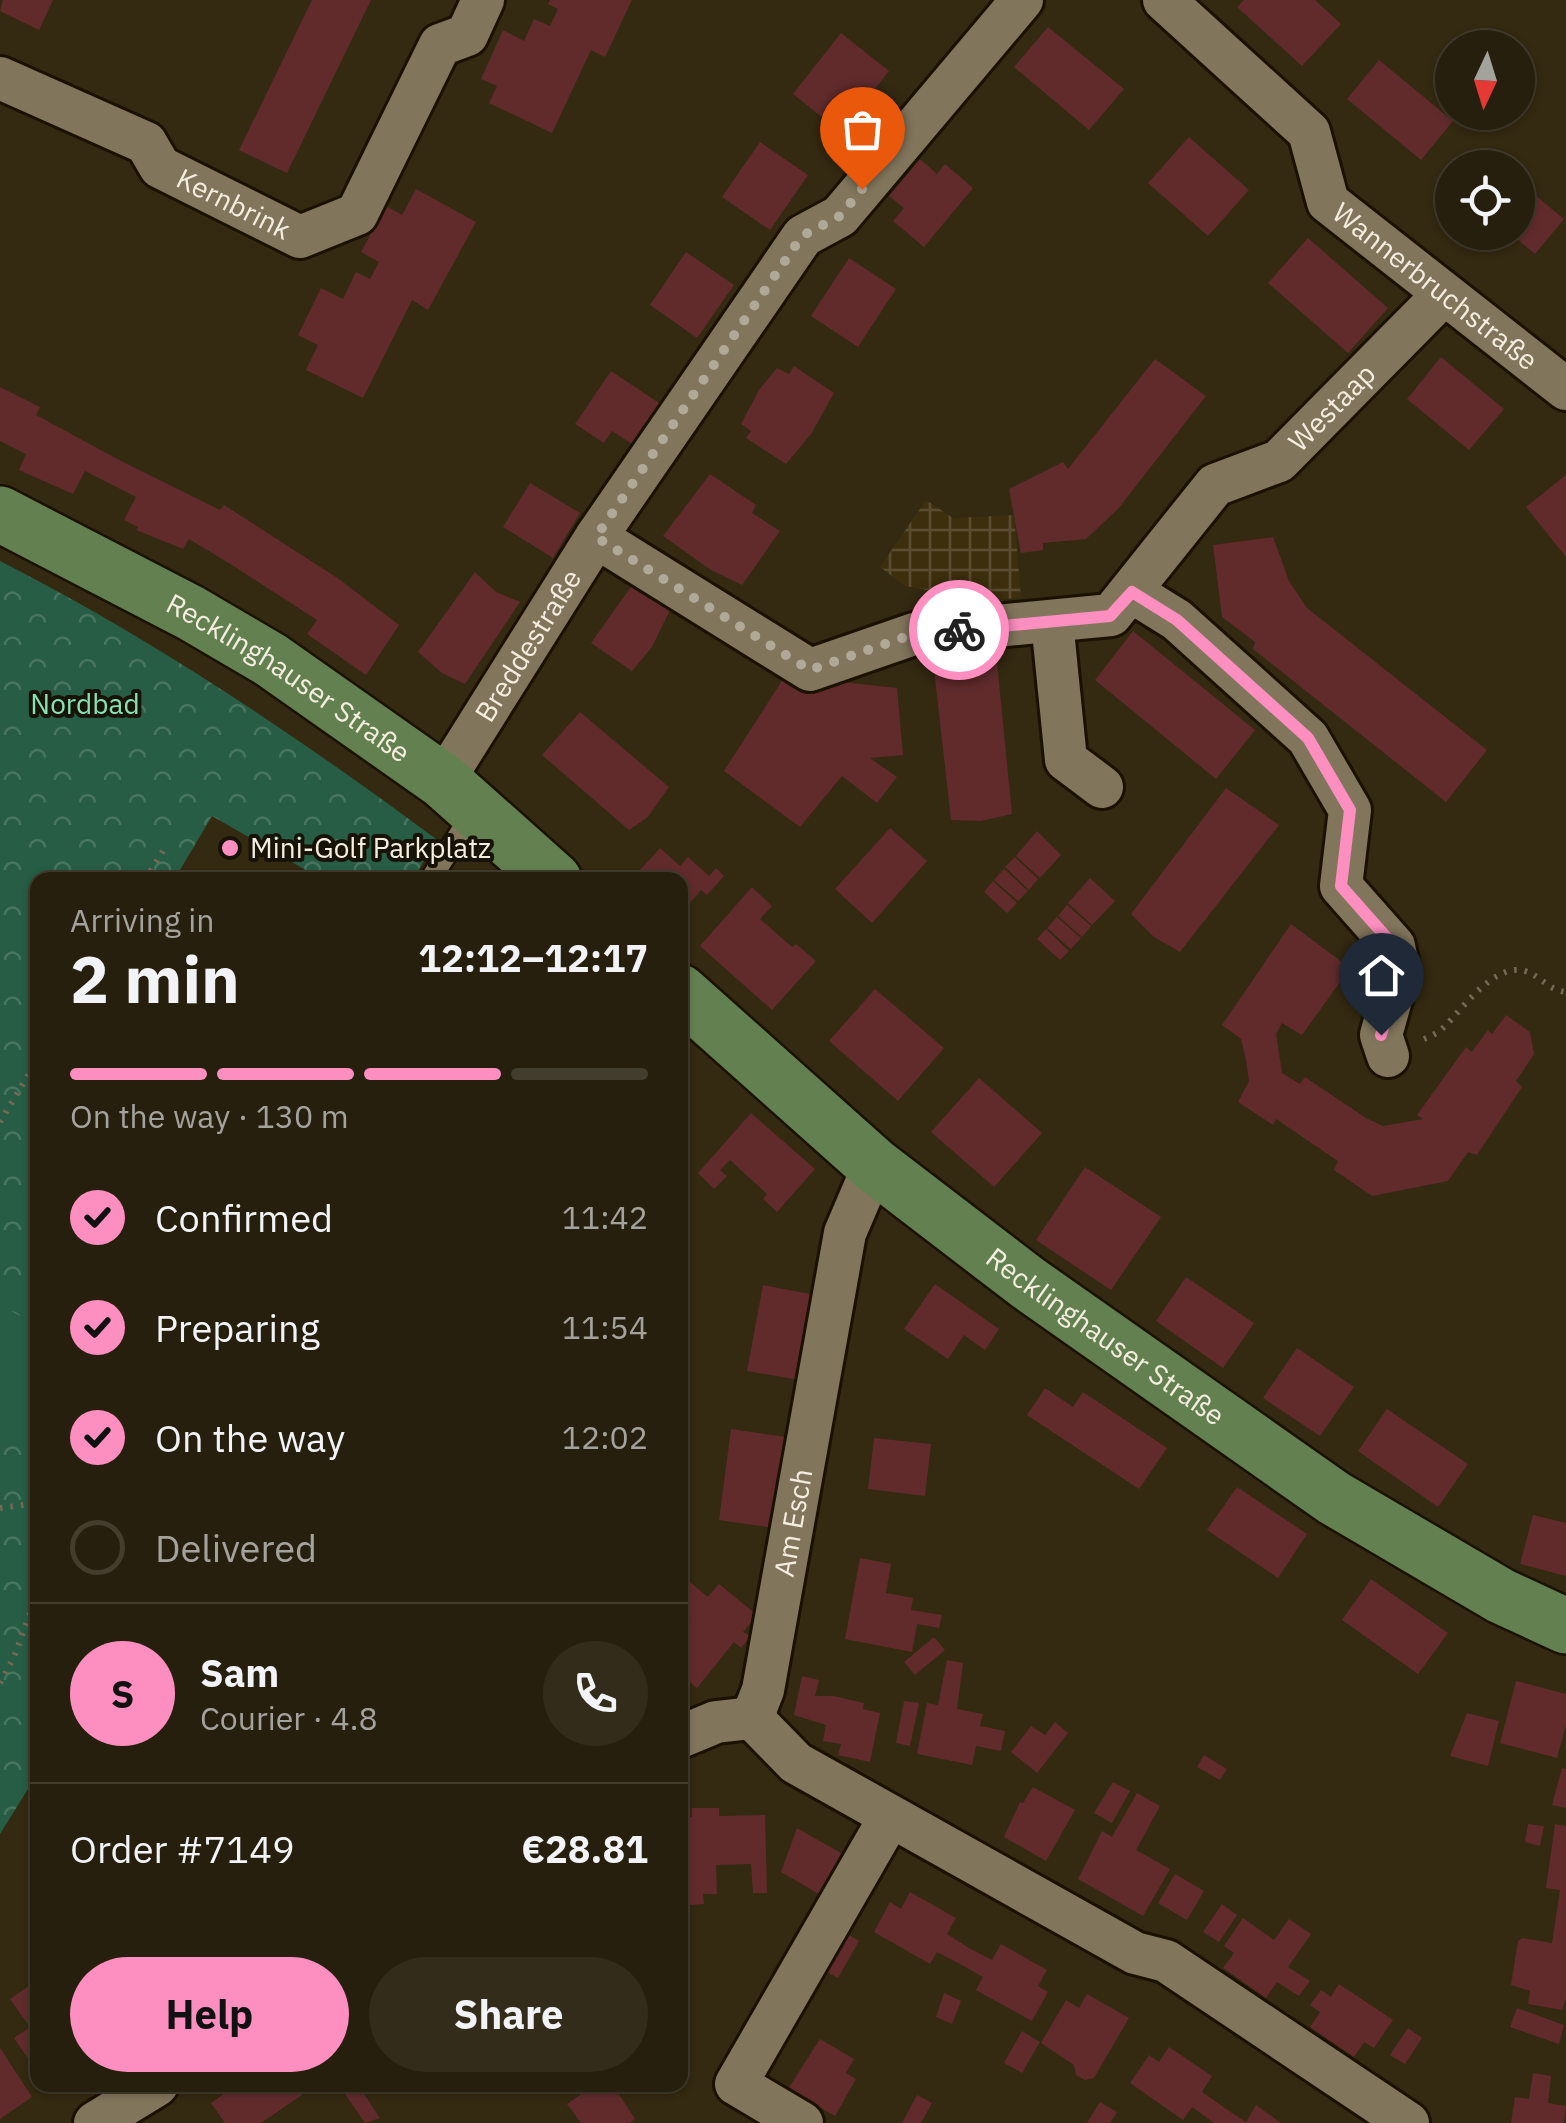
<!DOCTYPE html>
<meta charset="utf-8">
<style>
body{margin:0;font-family:"IBM Plex Sans",sans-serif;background:#332c1b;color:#f1f3f6;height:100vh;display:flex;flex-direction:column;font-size:38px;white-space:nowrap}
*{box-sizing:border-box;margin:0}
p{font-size:32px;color:#a4a29d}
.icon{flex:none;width:55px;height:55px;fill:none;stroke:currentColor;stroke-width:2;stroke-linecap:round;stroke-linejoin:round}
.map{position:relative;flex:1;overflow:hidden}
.panel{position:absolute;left:30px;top:872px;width:658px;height:1220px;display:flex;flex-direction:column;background:#271f0d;border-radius:20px;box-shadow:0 2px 8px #0004,0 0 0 2px #433d2e}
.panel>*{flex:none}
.needle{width:65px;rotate:184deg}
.controls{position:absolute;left:1435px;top:30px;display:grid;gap:20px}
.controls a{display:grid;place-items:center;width:100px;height:100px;border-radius:50%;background:#271f0d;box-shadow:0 2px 8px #0004,0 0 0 2px #433d2e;font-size:50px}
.pin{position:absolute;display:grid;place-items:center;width:85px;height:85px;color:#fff;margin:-102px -42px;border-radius:50% 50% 50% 0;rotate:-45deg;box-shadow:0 0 10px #0007}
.pin .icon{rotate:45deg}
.courier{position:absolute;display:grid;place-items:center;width:100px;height:100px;margin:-50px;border:8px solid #fd8ec0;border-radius:50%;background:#fff;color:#222;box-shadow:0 2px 12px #0007}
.headline em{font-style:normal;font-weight:700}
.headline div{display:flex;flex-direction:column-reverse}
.headline{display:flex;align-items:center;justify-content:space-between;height:170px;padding:0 40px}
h1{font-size:65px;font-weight:700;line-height:75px}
.bar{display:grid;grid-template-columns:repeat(4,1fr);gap:15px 10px;align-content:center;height:120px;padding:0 40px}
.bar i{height:12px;border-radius:8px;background:#433d2e}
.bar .on{background:#fd8ec0}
.bar p{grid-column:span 4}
.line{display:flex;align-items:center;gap:25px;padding:0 40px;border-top:2px solid #433d2e}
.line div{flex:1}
.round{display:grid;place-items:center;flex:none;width:105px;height:105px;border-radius:52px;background:#332c1b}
ol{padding:0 40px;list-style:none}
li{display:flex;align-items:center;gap:30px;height:110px}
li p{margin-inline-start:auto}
li .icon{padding:10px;border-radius:50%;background:#fd8ec0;color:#111;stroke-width:4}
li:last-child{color:#a4a29d}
li i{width:55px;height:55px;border:5px solid #433d2e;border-radius:50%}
.primary-button{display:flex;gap:20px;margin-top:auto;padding:20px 40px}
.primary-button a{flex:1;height:115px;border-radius:60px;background:#fd8ec0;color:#111;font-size:40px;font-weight:700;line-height:115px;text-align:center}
.primary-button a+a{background:#332c1b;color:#f1f3f6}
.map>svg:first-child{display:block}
.industrial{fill:url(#industrial-grid)}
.park{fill:url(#park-crowns)}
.garden{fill:#275d44}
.building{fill:#612b2c}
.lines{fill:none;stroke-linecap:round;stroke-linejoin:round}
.lane-casing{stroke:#1b1100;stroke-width:25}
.street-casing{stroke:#1b1100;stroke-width:48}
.secondary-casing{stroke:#1b1100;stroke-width:60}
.path{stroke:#736955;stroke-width:6;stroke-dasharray:2.5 8;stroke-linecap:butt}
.lane{stroke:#81755b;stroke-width:20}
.street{stroke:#81755b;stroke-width:42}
.secondary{stroke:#628050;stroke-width:55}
.done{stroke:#b1a998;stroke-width:10;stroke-dasharray:0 18}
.route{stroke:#fd8ec0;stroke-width:12}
.poi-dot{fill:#fd8ec0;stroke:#171308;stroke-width:4}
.labels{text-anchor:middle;stroke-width:8;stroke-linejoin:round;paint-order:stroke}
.street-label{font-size:28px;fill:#f5eee0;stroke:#171308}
.park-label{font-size:28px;fill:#86e1b5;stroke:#171308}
.poi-label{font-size:28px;fill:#f5eee0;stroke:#171308;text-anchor:start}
</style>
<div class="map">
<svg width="1566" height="2123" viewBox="0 0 1566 2123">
<defs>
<pattern id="industrial-grid" width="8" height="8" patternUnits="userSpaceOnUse" patternTransform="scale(2.5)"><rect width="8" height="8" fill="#3d2f0e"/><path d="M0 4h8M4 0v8" fill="none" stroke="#5a4d31"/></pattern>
<pattern id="park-crowns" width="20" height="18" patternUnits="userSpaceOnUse" patternTransform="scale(2.5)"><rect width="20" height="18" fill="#275d44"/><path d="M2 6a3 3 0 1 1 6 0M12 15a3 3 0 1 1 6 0" fill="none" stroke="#47755f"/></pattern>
</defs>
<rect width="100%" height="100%" fill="#342911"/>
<!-- industrial -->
<path class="industrial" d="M926 500 953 518 1014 515 1021 597 989 601 905 586 880 567Z"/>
<!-- park -->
<path class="park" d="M0 561C155 640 297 736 436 839L413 880H323L212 816 174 880H38V1773L0 1834Z"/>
<!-- garden -->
<path class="garden" d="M0 1305 38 1326 37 1387 5 1444 0 1441Z"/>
<!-- building -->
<path class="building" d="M3 0H53L39 30 0 11Z
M312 0H371L287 173 239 150Z
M550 0H632L605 57 591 50 552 133 489 103 497 86 481 79 503 30 524 41 534 19 550 26 558 9 548 4Z
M1244 0H1315L1341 24 1302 66 1237 7Z
M1048 27 1124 89 1089 130 1014 67Z
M841 33 889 71 851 119 833 104 822 117 793 94Z
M1379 60 1453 121 1421 160 1347 99Z
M1189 137 1249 190 1208 236 1148 183Z
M760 142 808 175 770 230 722 197Z
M920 159 937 174 945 164 973 188 924 247 893 221 904 208 889 196Z
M1518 181 1564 219 1535 254 1509 232H1518Z
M416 189 476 222 428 310 412 300 363 398 306 370 318 345 298 335 321 288 343 299 356 272 370 279 379 262 361 252 386 206 402 215Z
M1308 238 1388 308 1348 353 1268 283Z
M686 252 734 285 697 338 650 305Z
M849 258 896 289 858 347 811 316Z
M1441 357 1504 409 1469 450 1407 399Z
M1155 359 1206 396 1118 509 1086 539 1043 543V550L1021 553 1009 489 1063 462 1068 469Z
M794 366 834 393 811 434 786 464 746 438 751 431 741 424 759 390 777 368 789 374Z
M611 371 662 405 635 446 612 431 604 443 575 424Z
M0 387 40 407 36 415 123 462 220 510 224 505 339 579 399 625 366 675 307 634 317 620 232 565 189 539 183 549 136 530 138 527 124 520 136 497 85 471 73 494 19 470 26 454 0 441Z
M710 474 756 505 752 513 780 531 742 585 711 570 663 536Z
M1566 475V557L1526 507Z
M530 483 580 513 553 558 503 527Z
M1273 537 1289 581 1307 608 1487 750 1446 802 1253 649 1255 642 1222 617 1213 545Z
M475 572 496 592 520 602 465 684 442 673 418 652Z
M638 577 674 602 652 647 632 671 591 643Z
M1133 631 1255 730 1216 779 1095 680Z
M996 653 1012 814 981 821 951 820 933 660Z
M785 676 897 688 903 755 870 758 897 777 877 803 842 776 800 827 724 771Z
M580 712 669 787 648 817 629 830 542 755Z
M1226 788 1279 825 1180 952 1154 937 1131 914Z
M890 828 927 861 872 923 835 889Z
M1037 831 1061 855 1040 878 1016 856Z
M660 848 680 866 688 857 709 876 716 868 724 876 707 895 701 890 680 914V880H631Z
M1015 857 1038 879 1029 890 1005 867Z
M1004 869 1028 891 1018 901 994 880Z
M1090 878 1115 901 1092 925 1068 903Z
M993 881 1017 903 1007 913 984 892Z
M752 887 772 906 760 919 792 947 796 944 816 961 772 1010 700 946Z
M1067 905 1091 926 1082 937 1058 916Z
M1057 917 1081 938 1071 949 1047 928Z
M1291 924 1350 968 1302 1035 1282 1023 1276 1034 1282 1073 1300 1084 1305 1077 1366 1118 1383 1126 1423 1119 1417 1115 1466 1047 1472 1052 1488 1030 1492 1034 1506 1015 1530 1032 1534 1054 1516 1081 1522 1087 1477 1155 1468 1152 1448 1181 1372 1196 1334 1170 1338 1161 1276 1119 1273 1125 1238 1102 1249 1081 1246 1060 1241 1039 1222 1025Z
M1046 929 1069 951 1060 960 1037 939Z
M875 989 944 1048 898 1101 829 1041Z
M979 1078 1042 1133 994 1187 931 1132Z
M751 1113 815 1169 777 1212 763 1199 767 1194 730 1160 720 1170 727 1176 714 1189 698 1173Z
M1085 1167 1161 1217 1111 1290 1036 1240Z
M1186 1277 1254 1323 1223 1368 1156 1321Z
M935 1284 999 1329 985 1350 964 1335 948 1359 904 1329Z
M763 1285 815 1295 800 1380 747 1371Z
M1297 1348 1354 1387 1320 1436 1263 1398Z
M1045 1388 1073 1407 1083 1392 1167 1448 1139 1489 1027 1415Z
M1387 1409 1468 1464 1438 1507 1358 1451Z
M731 1429 786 1437 774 1528 719 1520Z
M874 1438 931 1444 925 1496 868 1489Z
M1237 1487 1307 1534 1278 1578 1207 1530Z
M1533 1515 1566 1523V1576L1520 1564Z
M860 1558 891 1564 886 1593 913 1598 911 1610 942 1615 939 1628 917 1624 912 1652 845 1639Z
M686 1579 708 1597 719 1584 757 1615 743 1632 750 1636 741 1648 734 1642 697 1688 680 1674V1626L683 1629 691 1619 680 1610V1586Z
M1371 1579 1448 1633 1418 1674 1342 1620Z
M934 1637 945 1650 915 1675 904 1662Z
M947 1660 963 1663 957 1709 983 1714 980 1726 1005 1731 1001 1751 976 1746 972 1765 917 1754 927 1703 938 1705Z
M802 1676 819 1680 815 1696H833L864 1703 863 1709 880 1713 870 1762 838 1755 841 1744 823 1741 826 1725 794 1715Z
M1516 1681 1566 1694V1725L1557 1758 1500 1743Z
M904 1701 919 1703 910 1746 896 1743Z
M1467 1713 1499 1721 1488 1766 1450 1756Z
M1055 1722 1068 1733 1037 1773 1011 1752 1031 1726 1045 1735Z
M1204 1755 1227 1769 1220 1780 1197 1767Z
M1562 1768 1566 1769V1808L1552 1805Z
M1113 1782 1130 1791 1112 1823 1094 1813Z
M1033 1787 1075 1810 1046 1861 1004 1837 1020 1802 1023 1803Z
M1137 1793 1160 1806 1136 1850 1170 1869 1143 1916 1078 1879 1102 1831 1112 1837Z
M692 1808H719V1816L765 1815 767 1893H753L751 1864 716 1865 717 1894H703L704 1904 690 1905 689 1866H680V1817H692Z
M1528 1824 1544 1826 1540 1846 1525 1842Z
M1555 1824 1566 1826V1998L1562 2010 1528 2004 1530 1991 1511 1985 1518 1941 1522 1938 1552 1943 1560 1890 1546 1888Z
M797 1828 846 1856 824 1897 781 1872Z
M1175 1874 1204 1891 1187 1920 1158 1903Z
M910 1892 956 1918 947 1934 969 1948 992 1960 1001 1944 1047 1970 1038 1986 1048 1992 1032 2021 976 1990 983 1977 960 1964 937 1952 930 1964 874 1932 890 1902 901 1909Z
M1222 1904 1237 1915 1219 1942 1203 1932Z
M1243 1918 1274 1940 1289 1919 1311 1934 1288 1967 1310 1981 1299 1996 1277 1982 1266 1998 1223 1968 1234 1953 1224 1946Z
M846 1933 859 1941 838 1978 825 1971Z
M38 1980V2063L33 2066 14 2038 30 2027 10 1999Z
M1339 1984 1393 2020 1374 2048 1364 2042 1354 2057 1310 2027 1320 2012 1310 2005 1321 1990 1331 1997Z
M944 1993 961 2001 952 2024 936 2017Z
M1087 1994 1129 2018 1094 2078 1085 2080 1076 2075 1074 2065 1041 2043 1066 2000 1079 2008Z
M1517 2008 1564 2025 1559 2044 1510 2027Z
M1408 2028 1422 2038 1405 2064 1390 2055Z
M1022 2031 1040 2042 1022 2073 1004 2063Z
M820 2039 854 2059 846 2073 856 2079 835 2116 788 2089Z
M1169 2047 1212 2076 1202 2092 1235 2115 1246 2122 1256 2105 1281 2123H1214L1192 2107 1183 2120 1130 2083 1149 2055 1159 2062Z
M0 2048 32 2097 0 2119Z
M1533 2073 1551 2076 1548 2103 1566 2106 1564 2123H1511L1515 2097 1529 2099Z
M237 2085H295L302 2095 261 2123H225L211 2103Z
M353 2085H358L380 2118 365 2123 343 2091Z
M594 2085H613L635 2119 630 2123H581L567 2104Z
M917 2095 932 2103 921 2123H902Z
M1100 2102 1117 2112 1110 2123H1087Z"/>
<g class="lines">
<!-- lane casing -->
<g class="lane-casing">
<path id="lane" d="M430 880 474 811"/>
</g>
<!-- street casing -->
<g class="street-casing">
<g id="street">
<path id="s1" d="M1164 0 1309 132 1328 202 1566 389"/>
<path id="s2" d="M0 78 146 143 160 167 300 237 357 214 440 45 467 35 483 0"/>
<path id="s3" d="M596 537 810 670 914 634 1111 615 1215 485 1279 461 1444 294"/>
<path d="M1132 592 1177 620 1308 738 1350 810 1341 886 1394 946 1399 971 1381 1035 1388 1056"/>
<path d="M1052 621 1066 760 1102 787"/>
<path id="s4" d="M443 781 596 537 803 236 840 216 1022 0"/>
<path d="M752 1718 796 1763 1135 1953 1166 1961 1408 2123"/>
<path id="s5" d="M752 1718 763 1690 845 1233 874 1165"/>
<path d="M680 1737 716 1722 752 1718"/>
<path d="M95 2123 157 2085"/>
<path d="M802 2123 736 2084 890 1817"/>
</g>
</g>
<!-- secondary casing -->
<g class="secondary-casing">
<g id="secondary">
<path id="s6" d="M0 514 191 613 271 660 443 781 554 880"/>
<path id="s7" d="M680 992 874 1165 1028 1283 1334 1498 1501 1596 1566 1626"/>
</g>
</g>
<!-- path -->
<path class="path" d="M145 880 166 846
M1424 1039C1431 1036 1438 1033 1444 1027 1462 1010 1494 962 1525 971 1541 976 1548 990 1566 992
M0 1122 38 1059
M0 1508 38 1503
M0 1683 14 1657 38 1592"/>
<!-- lane -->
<use href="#lane" class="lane"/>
<!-- street -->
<use href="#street" class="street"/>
<!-- secondary -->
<use href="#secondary" class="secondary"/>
</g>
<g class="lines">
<!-- done -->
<path class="done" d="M862 189 840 216 802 236 596 537 810 670 914 634 959 630"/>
<!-- route -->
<path class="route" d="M959 630 1110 616 1132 592 1177 620 1308 738 1350 810 1341 886 1394 946 1399 971 1381 1035"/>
</g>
<!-- markers -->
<circle class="poi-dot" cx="230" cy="848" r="10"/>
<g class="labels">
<!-- street labels -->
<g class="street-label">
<text dy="10" stroke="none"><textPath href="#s2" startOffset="270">Kernbrink</textPath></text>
<text dy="10" stroke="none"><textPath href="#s1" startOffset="405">Wannerbruchstraße</textPath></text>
<text dy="10" stroke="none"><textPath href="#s3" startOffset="870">Westaap</textPath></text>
<text dy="10" stroke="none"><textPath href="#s4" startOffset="160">Breddestraße</textPath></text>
<text dy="10" stroke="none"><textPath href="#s6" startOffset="332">Recklinghauser Straße</textPath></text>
<text dy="10" stroke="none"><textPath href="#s7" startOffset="548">Recklinghauser Straße</textPath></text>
<text dy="10" stroke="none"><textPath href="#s5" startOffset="200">Am Esch</textPath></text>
</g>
<!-- park labels -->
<g class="park-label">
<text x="85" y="714">Nordbad</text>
</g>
<!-- poi labels -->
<g class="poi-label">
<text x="250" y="858">Mini-Golf Parkplatz</text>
</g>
</g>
</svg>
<div class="controls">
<a><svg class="needle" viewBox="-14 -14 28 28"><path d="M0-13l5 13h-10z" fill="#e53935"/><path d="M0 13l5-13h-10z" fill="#a4a29d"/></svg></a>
<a><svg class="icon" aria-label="locate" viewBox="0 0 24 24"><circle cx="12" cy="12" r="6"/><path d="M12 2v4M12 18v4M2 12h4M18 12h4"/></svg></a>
</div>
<div class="pin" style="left:862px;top:189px;background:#ea580c"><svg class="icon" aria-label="bag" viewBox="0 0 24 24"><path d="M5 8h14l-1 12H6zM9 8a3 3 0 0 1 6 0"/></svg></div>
<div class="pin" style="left:1381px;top:1035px;background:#1f2937"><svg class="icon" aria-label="home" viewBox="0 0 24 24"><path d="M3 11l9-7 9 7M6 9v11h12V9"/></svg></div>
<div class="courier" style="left:959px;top:630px"><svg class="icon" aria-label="bike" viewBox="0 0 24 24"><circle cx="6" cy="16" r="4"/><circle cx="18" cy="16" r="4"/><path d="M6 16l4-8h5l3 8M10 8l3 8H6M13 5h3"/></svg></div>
<section class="panel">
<div class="headline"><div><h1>2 min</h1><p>Arriving in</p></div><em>12:12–12:17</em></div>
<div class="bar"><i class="on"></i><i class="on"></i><i class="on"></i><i></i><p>On the way · 130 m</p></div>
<ol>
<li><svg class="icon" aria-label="check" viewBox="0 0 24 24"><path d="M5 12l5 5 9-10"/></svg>Confirmed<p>11:42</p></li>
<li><svg class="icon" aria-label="check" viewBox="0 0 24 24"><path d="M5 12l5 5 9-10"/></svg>Preparing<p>11:54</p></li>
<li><svg class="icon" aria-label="check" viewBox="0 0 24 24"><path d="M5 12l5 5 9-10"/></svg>On the way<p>12:02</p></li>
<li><i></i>Delivered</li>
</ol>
<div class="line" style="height:180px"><b class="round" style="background:#fd8ec0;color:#111">S</b><div><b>Sam</b><p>Courier · 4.8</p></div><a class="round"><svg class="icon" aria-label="phone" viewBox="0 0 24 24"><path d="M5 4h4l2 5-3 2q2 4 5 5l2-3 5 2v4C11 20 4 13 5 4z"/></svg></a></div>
<div class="line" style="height:130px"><div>Order #7149</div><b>€28.81</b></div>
<div class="primary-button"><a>Help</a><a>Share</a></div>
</section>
</div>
